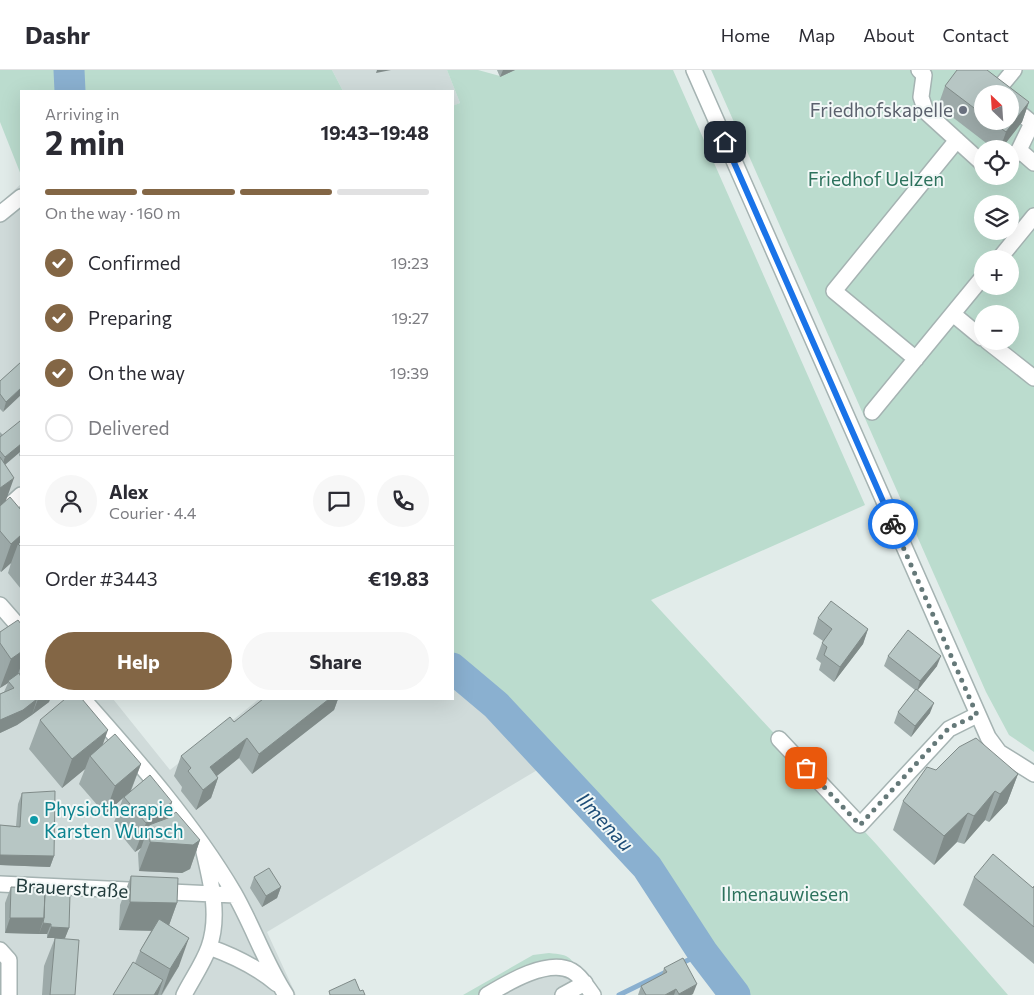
<!DOCTYPE html>
<meta charset="utf-8">
<style>
body{margin:0;font-family:Commissioner,sans-serif;background:#f7f7f7;color:#2b2b33;height:100vh;display:flex;flex-direction:column;font-size:19px;white-space:nowrap}
*{box-sizing:border-box;margin:0}
p{font-size:16px;color:#7c7c81}
.icon{flex:none;width:28px;height:28px;fill:none;stroke:currentColor;stroke-width:2;stroke-linecap:round;stroke-linejoin:round}
.map{position:relative;flex:1;overflow:hidden}
.details{position:absolute;left:20px;top:20px;width:434px;height:610px;display:flex;flex-direction:column;background:#fff;border-radius:0px;box-shadow:0 5px 20px #0002}
.details>*{flex:none}
.needle{width:32px;rotate:335deg}
.fabs{position:absolute;left:974px;top:15px;display:grid;gap:10px}
.fabs a{display:grid;place-items:center;width:45px;height:45px;border-radius:50%;background:#fff;box-shadow:0 5px 20px #0002;font-size:25px}
.pin{position:absolute;display:grid;place-items:center;width:42px;height:42px;color:#fff;margin:-21px;border-radius:10px;box-shadow:0 2px 8px #0006}
.courier{position:absolute;display:grid;place-items:center;width:50px;height:50px;margin:-25px;border:4px solid #1a73e8;border-radius:50%;background:#fff;color:#222;box-shadow:0 1px 6px #0007}
.summary em{font-style:normal;font-weight:700}
.summary div{display:flex;flex-direction:column-reverse}
.summary{display:flex;align-items:center;justify-content:space-between;height:85px;padding:0 25px}
h1{font-size:32px;font-weight:700;line-height:38px}
.bar{display:grid;grid-template-columns:repeat(4,1fr);gap:8px 5px;align-content:center;height:60px;padding:0 25px}
.bar i{height:6px;border-radius:4px;background:#e1e1e2}
.bar .on{background:#836645}
.bar p{grid-column:span 4}
.line{display:flex;align-items:center;gap:12px;padding:0 25px;border-top:1px solid #e1e1e2}
.line div{flex:1}
.round{display:grid;place-items:center;flex:none;width:52px;height:52px;border-radius:26px;background:#f7f7f7}
ol{padding:0 25px;list-style:none}
li{display:flex;align-items:center;gap:15px;height:55px}
li p{margin-inline-start:auto}
li .icon{padding:5px;border-radius:50%;background:#836645;color:#fff;stroke-width:4}
li:last-child{color:#7c7c81}
li i{width:28px;height:28px;border:2px solid #e1e1e2;border-radius:50%}
.cta{display:flex;gap:10px;margin-top:auto;padding:10px 25px}
.cta a{flex:1;height:58px;border-radius:30px;background:#836645;color:#fff;font-size:20px;font-weight:700;line-height:58px;text-align:center}
.cta a+a{background:#f7f7f7;color:#2b2b33}
header{display:flex;align-items:center;gap:30px;box-sizing:border-box;height:70px;padding:0 25px;background:#fff;border-bottom:1px solid #e1e1e2}
header strong{font-size:24px}
nav{display:flex;gap:28px;margin-inline-start:auto;font-size:18px}
.map>svg:first-child{display:block}
.built{fill:#d0dbda}
.green{fill:#bbdcce;fill-rule:evenodd}
.lines{fill:none;stroke-linecap:round;stroke-linejoin:round}
.stream{stroke:#8ab0d0;stroke-width:5}
.river{stroke:#8ab0d0;stroke-width:31}
.minor-casing{stroke:#a5b3b2;stroke-width:18}
.minor{stroke:#fff;stroke-width:15}
.wall{fill:#9daaa9;fill-rule:evenodd}
.shaded-wall{fill:#808b89}
.building{fill:#b7c6c4;stroke:#808b89}
.done{stroke:#657979;stroke-width:5;stroke-dasharray:0 9}
.route{stroke:#1a73e8;stroke-width:6}
.worship-dot{fill:#6b7280;stroke:#f2f8f7;stroke-width:2}
.culture-dot{fill:#0f9aa8;stroke:#f2f8f7;stroke-width:2}
.labels{text-anchor:middle;stroke-width:4;stroke-linejoin:round;paint-order:stroke}
.worship-label{font-size:19px;fill:#5b616d;stroke:#f2f8f7;text-anchor:end}
.park-label{font-size:19px;fill:#2d725d;stroke:#f2f8f7}
.culture-label{font-size:19px;fill:#0d838f;stroke:#f2f8f7;text-anchor:start}
.street-label{font-size:19px;fill:#223b3c;stroke:#f2f8f7}
.water-label{font-size:20px;font-style:italic;fill:#1d4d77;stroke:#f2f8f7}
</style>
<header>
<strong>Dashr</strong>
<nav><a>Home</a><a>Map</a><a>About</a><a>Contact</a></nav>
</header>
<div class="map">
<svg width="1034" height="925" viewBox="0 0 1034 925">
<rect width="100%" height="100%" fill="#e2ecea"/>
<!-- built -->
<path class="built" d="M332 0H447L460 33 453 36 452 21H343Z
M21 114V629H113L170 700 259 629H452L453 601 496 635 549 693 267 862 296 925H0V133Z
M535 905H570L589 925H498Z"/>
<!-- green -->
<path class="green" d="M0 0H332L343 21H21V105L0 52Z
M447 0H478L500 6 497 0H673L865 435 651 530 877 775 1008 925H735L703 883 645 795 496 635 453 598 452 36 460 33Z
M711 0H1034V682L1009 665 986 622ZM982 24H1010V51H982ZM982 79H1010V106H982ZM982 134H1010V161H982ZM982 189H1010V216H982ZM982 244H1010V271H982Z
M549 883C571 885 570 887 582 905L561 896 482 925H463L533 885Z"/>
<g class="lines">
<!-- stream -->
<path class="stream" d="M680 894 703 883
M619 925 668 901"/>
<!-- river -->
<path class="river" d="M69 0 70 21
M452 598 496 635 647 797 703 883 735 925"/>
<!-- minor casing -->
<g class="minor-casing">
<path id="minor" d="M694 0 988 667 999 682 1034 704
M919 0 924 5 921 27 926 42 982 93
M995 23 1014 0
M1010 35 1032 53 1019 80 1010 90
M1019 80 1034 93
M0 144 21 127
M999 189 1034 146
M953 244 982 268
M987 271 1034 308
M916 289 834 221 957 70
M872 342 982 208
M0 444 21 425
M0 535 21 559
M83 629C137 690 192 752 234 823 253 856 265 893 286 925
M779 669 860 755 949 659 977 645
M0 814 235 825
M209 877C234 886 257 897 277 914
M0 880 9 890V925
M184 925C192 909 203 894 209 877 220 846 211 812 204 782
M487 925C507 913 548 888 572 901 581 906 587 917 593 925
M563 925 585 913"/>
</g>
<!-- minor -->
<use href="#minor" class="minor"/>
</g>
<!-- wall -->
<path class="wall" d="M497 0H515L500 7Z
M945 16 1029 32 1022 52 1001 79H994L938 36ZM982 24 1010 51H982Z
M21 292 3 342 0 339V311Z
M21 352V388L19 385 20 382 5 395 6 431 21 440V519L8 503 11 493 1 502 0 501V362L3 365Z
M818 548 868 559 863 574 834 612 819 600 821 593 816 589 822 573 823 571 813 564Z
M21 554V629H50L49 632 17 655 0 663V624L4 622 8 613 0 618V562Z
M888 586 937 596 918 620 930 643 911 667 894 653 898 642 915 620 884 596Z
M263 629H338L334 640 252 704 239 688 217 706 218 708 211 728 196 740 181 721 182 717 174 706 181 686 234 652Z
M40 650 103 675 141 694 131 721 172 732 166 749 200 770 190 799 182 803 139 801 138 783 141 778 135 782 113 755 123 728 105 744 79 714 85 699 62 718 29 679Z
M936 700 1018 704 1007 733 989 752 985 750 964 774 957 772 934 795 893 760 903 731Z
M22 723 54 786 50 797 0 795V755L16 756 18 734Z
M131 806 177 833 169 855 179 896 162 925H113L135 893 140 881 151 861 119 860 120 835Z
M254 807 281 817 277 828 262 837 250 818Z
M974 807 1033 818 1034 816V894L963 835Z
M11 817 45 823 69 858 65 868 75 925H42L44 896 55 868H47V864L5 863V833Z
M664 898 693 924 691 925H638L641 916 662 905Z"/>
<!-- shaded-wall -->
<path class="shaded-wall" d="M377 0H391L376 3Z
M503 0H515L500 7Z
M1029 32 1022 52 1001 79H1000L1006 62Z
M21 318V325L3 342 6 332Z
M21 374V380L20 382 1 398 5 387Z
M14 408 4 436 0 439V418Z
M21 465V477L18 474 11 493 1 502 11 474Z
M868 559 863 574 834 612 840 597Z
M21 582V596L17 606 8 611V613L0 618 11 589Z
M941 586 937 596 917 621 920 611Z
M37 629 32 645 17 655 0 663V650Z
M38 629H50L49 632 32 645Z
M329 629H338L334 640 252 704 259 684Z
M934 633 930 643 911 667 915 656Z
M108 660 98 688 90 686 85 699 62 718 72 689Z
M247 668 239 688 203 717 210 697Z
M141 694 130 722 124 727 123 728 105 744 115 716Z
M1018 704 1007 733 989 752 1000 724Z
M218 708 211 728 196 740 203 720Z
M995 721 985 750 964 774 974 746Z
M172 732 162 760 149 755 141 778 135 782 146 753Z
M968 743 957 772 934 795 944 766Z
M200 770 190 799 182 803 139 801 150 772Z
M0 785 54 786 50 797 0 795Z
M281 817 277 828 262 837 266 826Z
M130 832 177 833 167 861 119 860Z
M10 848H44L39 864 5 863Z
M43 853 51 854 47 864H39Z
M51 857 69 858 65 868H47Z
M189 868 179 896 161 925 170 899Z
M163 910 158 925H154Z
M697 914 693 924 691 925H678L679 924Z
M676 919 674 925H665Z"/>
<!-- building -->
<path class="building" d="M957 0H987L1029 32 1006 62 991 51H1010V24H982V44L945 16Z
M21 292V318L6 332 0 324V311Z
M20 351 21 352V374L5 387 0 381V367Z
M0 387 14 408 0 418Z
M10 427 21 440V465L11 474 0 461V436Z
M21 471V477L18 474Z
M831 531 868 559 840 597 824 585 827 577 822 573 832 559 818 548Z
M18 550 21 554V582L11 589 0 573V562Z
M908 560 941 586 920 611 888 586Z
M19 603 21 607V629H37L23 640 0 650V624L14 618 8 611Z
M916 619 934 633 915 656 898 642Z
M65 629H82L108 660 72 689 40 650Z
M263 629H329L259 684 247 668 210 697 218 708 203 720 188 701 191 698 181 686 230 647 234 652Z
M115 664 141 694 115 716 90 686Z
M976 668 1018 704 1000 724 995 721 974 746 968 743 944 766 903 731 927 697 936 700 959 677Z
M150 705 172 732 146 753 124 727Z
M55 721 54 786 0 785V755L20 757 22 723Z
M176 742 200 770 193 775 150 772 149 755 168 748Z
M993 784 1033 818 1034 816V857L974 807Z
M269 798 281 817 266 826 254 807Z
M131 806 178 808 177 833 130 832Z
M11 817 45 818 44 848H10Z
M45 823 70 824 69 858 51 857V854L43 853 44 848Z
M159 849 189 868 170 899 140 881Z
M55 868 79 870 75 925H50Z
M683 888 697 914 679 924 676 919 665 925H646L641 916 667 902 664 898Z
M133 892 163 910 154 925H113Z
M355 909 360 921 363 920 365 925H330L329 921Z"/>
<g class="lines">
<!-- done -->
<path class="done" d="M806 698 860 755 949 658 977 645 893 454"/>
<!-- route -->
<path class="route" d="M725 72 893 454"/>
</g>
<!-- markers -->
<circle class="worship-dot" cx="963" cy="40" r="5"/>
<circle class="culture-dot" cx="34" cy="750" r="5"/>
<g class="labels">
<!-- worship labels -->
<g class="worship-label">
<text x="953" y="47">Friedhofskapelle</text>
</g>
<!-- park labels -->
<g class="park-label">
<text x="876" y="116">Friedhof Uelzen</text>
<text x="785" y="831">Ilmenauwiesen</text>
</g>
<!-- culture labels -->
<g class="culture-label">
<text x="44" y="746">Physiotherapie<tspan x="44" dy="22">Karsten Wunsch</tspan></text>
</g>
<!-- street labels -->
<g class="street-label">
<text transform="translate(72 818) rotate(3)" y="7">Brauerstraße</text>
</g>
<!-- water labels -->
<g class="water-label">
<text transform="translate(605 752) rotate(47)" y="7">Ilmenau</text>
</g>
</g>
</svg>
<div class="fabs">
<a><svg class="needle" viewBox="-14 -14 28 28"><path d="M0-13l5 13h-10z" fill="#e53935"/><path d="M0 13l5-13h-10z" fill="#7c7c81"/></svg></a>
<a><svg class="icon" aria-label="locate" viewBox="0 0 24 24"><circle cx="12" cy="12" r="6"/><path d="M12 2v4M12 18v4M2 12h4M18 12h4"/></svg></a>
<a><svg class="icon" aria-label="layers" viewBox="0 0 24 24"><path d="M12 4l9 5-9 5-9-5zM3 14l9 5 9-5"/></svg></a>
<a>+</a>
<a>−</a>
</div>
<div class="pin" style="left:806px;top:698px;background:#ea580c"><svg class="icon" aria-label="bag" viewBox="0 0 24 24"><path d="M5 8h14l-1 12H6zM9 8a3 3 0 0 1 6 0"/></svg></div>
<div class="pin" style="left:725px;top:72px;background:#1f2937"><svg class="icon" aria-label="home" viewBox="0 0 24 24"><path d="M3 11l9-7 9 7M6 9v11h12V9"/></svg></div>
<div class="courier" style="left:893px;top:454px"><svg class="icon" aria-label="bike" viewBox="0 0 24 24"><circle cx="6" cy="16" r="4"/><circle cx="18" cy="16" r="4"/><path d="M6 16l4-8h5l3 8M10 8l3 8H6M13 5h3"/></svg></div>
<section class="details">
<div class="summary"><div><h1>2 min</h1><p>Arriving in</p></div><em>19:43–19:48</em></div>
<div class="bar"><i class="on"></i><i class="on"></i><i class="on"></i><i></i><p>On the way · 160 m</p></div>
<ol>
<li><svg class="icon" aria-label="check" viewBox="0 0 24 24"><path d="M5 12l5 5 9-10"/></svg>Confirmed<p>19:23</p></li>
<li><svg class="icon" aria-label="check" viewBox="0 0 24 24"><path d="M5 12l5 5 9-10"/></svg>Preparing<p>19:27</p></li>
<li><svg class="icon" aria-label="check" viewBox="0 0 24 24"><path d="M5 12l5 5 9-10"/></svg>On the way<p>19:39</p></li>
<li><i></i>Delivered</li>
</ol>
<div class="line" style="height:90px"><a class="round"><svg class="icon" aria-label="person" viewBox="0 0 24 24"><circle cx="12" cy="8" r="4"/><path d="M4 21q1-7 8-7t8 7"/></svg></a><div><b>Alex</b><p>Courier · 4.4</p></div><a class="round"><svg class="icon" aria-label="chat" viewBox="0 0 24 24"><path d="M4 5h16v11H9l-5 4z"/></svg></a><a class="round"><svg class="icon" aria-label="phone" viewBox="0 0 24 24"><path d="M5 4h4l2 5-3 2q2 4 5 5l2-3 5 2v4C11 20 4 13 5 4z"/></svg></a></div>
<div class="line" style="height:65px"><div>Order #3443</div><b>€19.83</b></div>
<div class="cta"><a>Help</a><a>Share</a></div>
</section>
</div>
